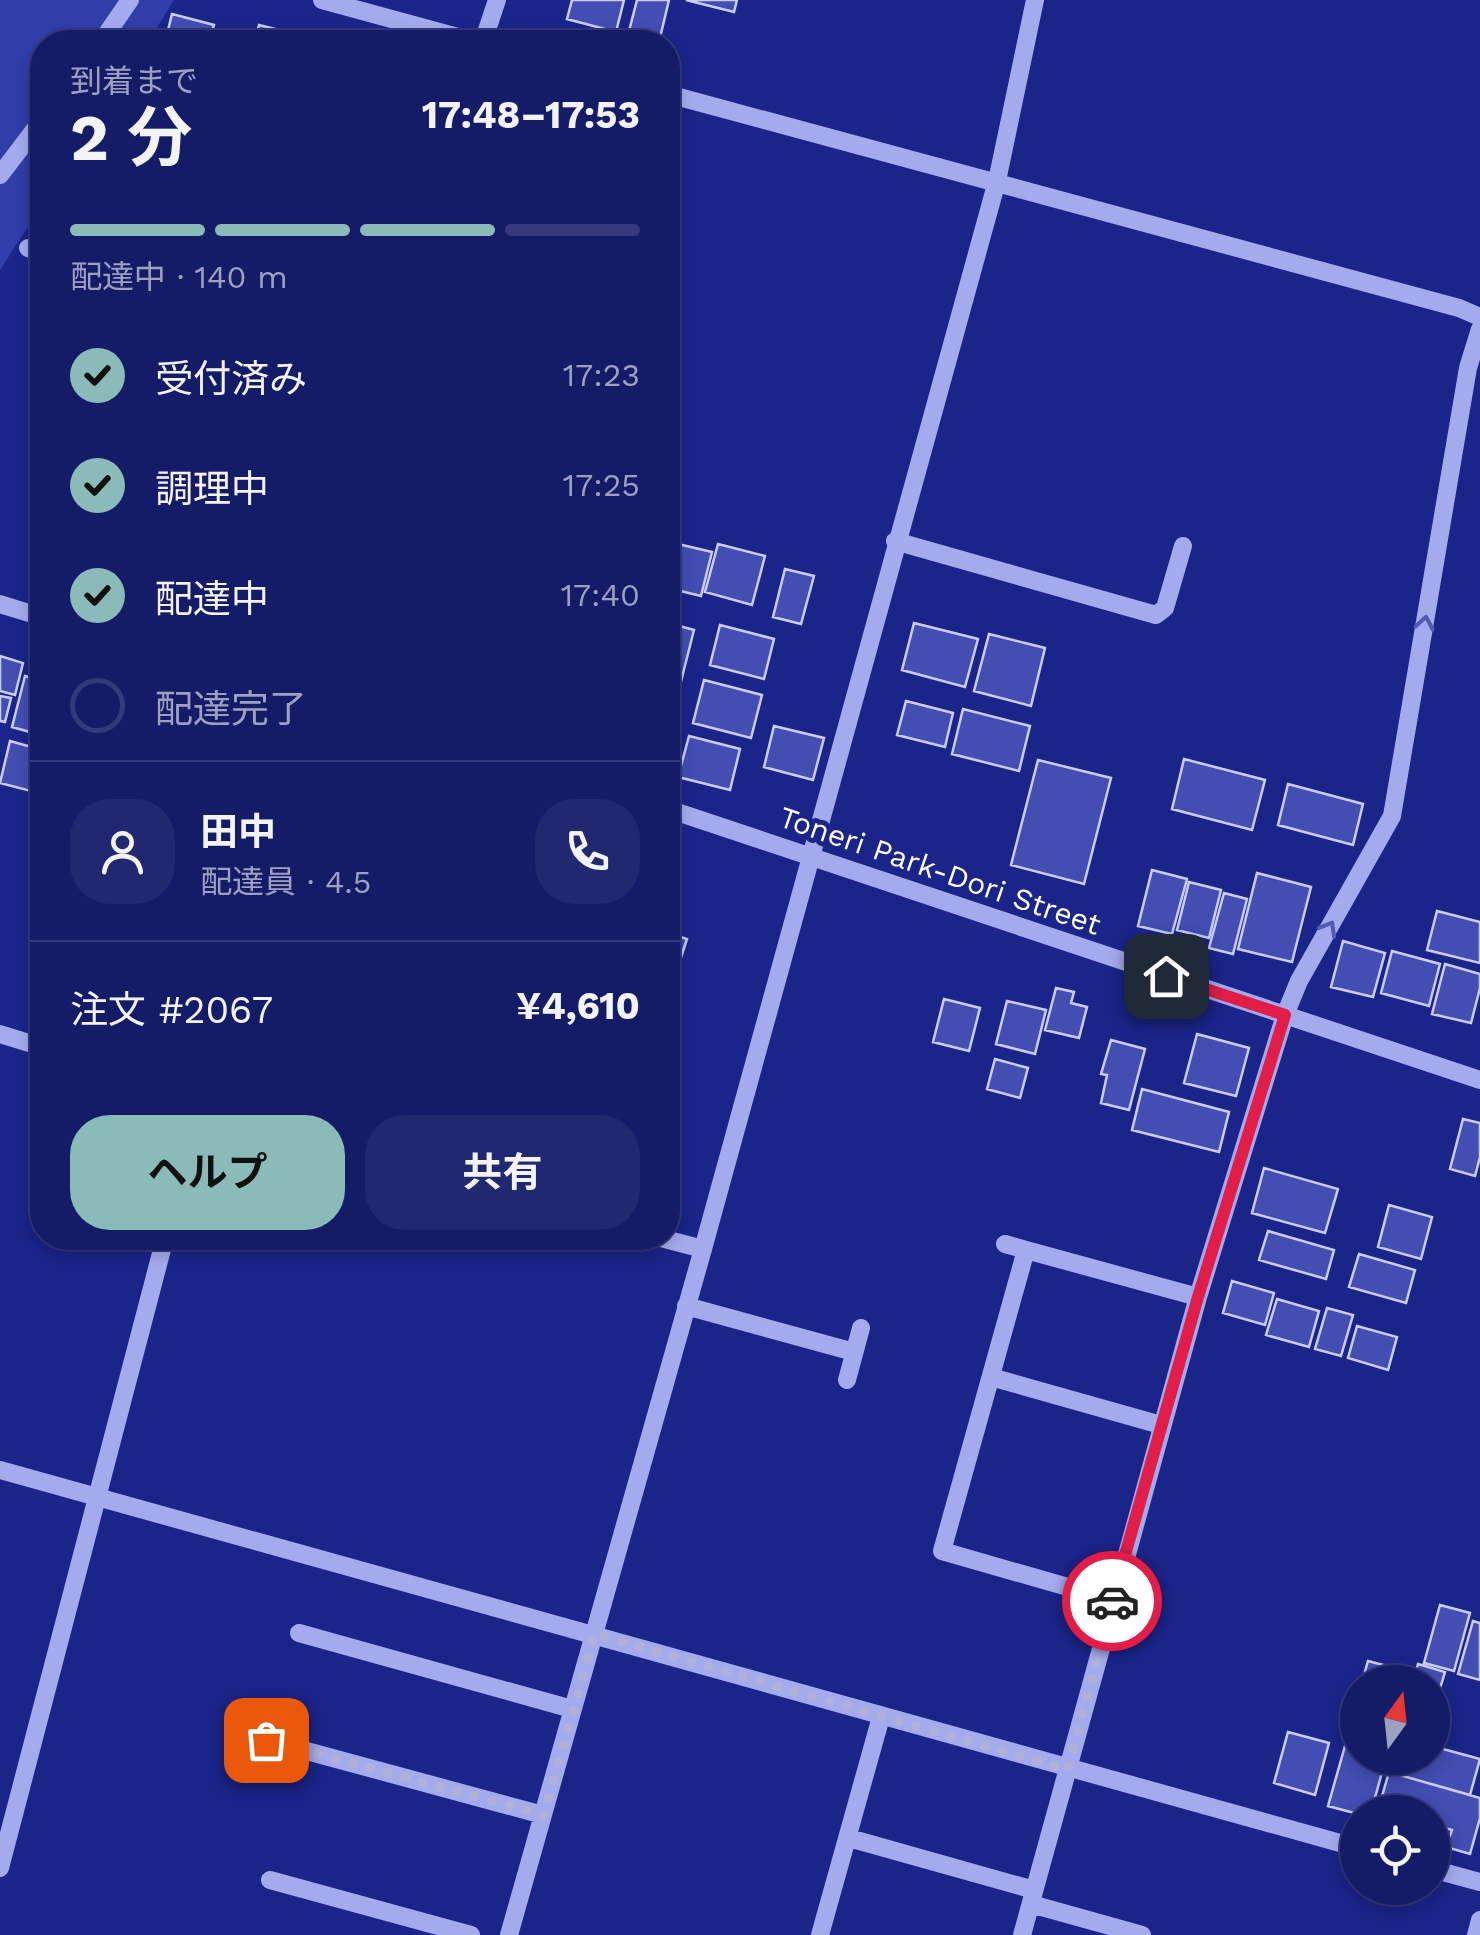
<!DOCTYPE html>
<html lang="ja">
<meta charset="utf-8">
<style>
body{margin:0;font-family:"Work Sans","Noto Sans JP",sans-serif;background:#212870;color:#f1f3f6;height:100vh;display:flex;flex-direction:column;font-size:38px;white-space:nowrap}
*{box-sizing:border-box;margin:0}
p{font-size:32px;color:#9da1c0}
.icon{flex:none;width:55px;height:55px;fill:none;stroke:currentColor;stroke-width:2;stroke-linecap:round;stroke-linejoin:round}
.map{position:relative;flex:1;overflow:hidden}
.panel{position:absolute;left:30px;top:30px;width:650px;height:1220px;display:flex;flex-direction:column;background:#141b67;border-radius:40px;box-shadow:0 5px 15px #0003,0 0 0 2px #33397b}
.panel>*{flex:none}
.needle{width:65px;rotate:15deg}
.buttons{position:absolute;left:1340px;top:1665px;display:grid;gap:20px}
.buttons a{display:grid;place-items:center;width:110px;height:110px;border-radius:50%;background:#141b67;box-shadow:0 5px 15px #0003,0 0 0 2px #33397b;font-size:50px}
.pin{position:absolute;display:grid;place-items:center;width:85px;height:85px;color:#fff;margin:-42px;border-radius:20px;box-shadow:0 5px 15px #0006}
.courier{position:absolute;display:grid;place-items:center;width:100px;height:100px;margin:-50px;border:8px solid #e11d48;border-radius:50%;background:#fff;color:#222;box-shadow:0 2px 12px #0007}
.head em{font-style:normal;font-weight:700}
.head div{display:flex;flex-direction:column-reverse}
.head{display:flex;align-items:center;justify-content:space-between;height:170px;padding:0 40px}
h1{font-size:65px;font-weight:700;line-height:75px}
.bar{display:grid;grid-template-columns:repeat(4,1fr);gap:15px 10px;align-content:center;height:120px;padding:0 40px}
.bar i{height:12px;border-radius:8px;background:#33397b}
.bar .active{background:#8bbbb9}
.bar p{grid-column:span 4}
.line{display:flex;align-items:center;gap:25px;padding:0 40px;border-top:2px solid #33397b}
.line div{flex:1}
.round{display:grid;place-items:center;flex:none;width:105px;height:105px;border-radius:40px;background:#212870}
ol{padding:0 40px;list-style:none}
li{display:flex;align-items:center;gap:30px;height:110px}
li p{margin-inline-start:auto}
li .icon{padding:10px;border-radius:50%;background:#8bbbb9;color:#111;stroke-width:4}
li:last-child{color:#9da1c0}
li i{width:55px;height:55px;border:5px solid #33397b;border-radius:50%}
.primary-button{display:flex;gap:20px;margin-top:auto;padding:20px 40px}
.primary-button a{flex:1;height:115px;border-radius:40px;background:#8bbbb9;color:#111;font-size:40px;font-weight:700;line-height:115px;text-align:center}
.primary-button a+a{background:#212870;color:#f1f3f6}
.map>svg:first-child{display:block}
.green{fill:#313da9}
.building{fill:#434db2;stroke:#c9cef9;stroke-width:2.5}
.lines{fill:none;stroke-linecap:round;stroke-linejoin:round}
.minor{stroke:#a4abed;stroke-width:18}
.oneway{stroke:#525ab1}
.done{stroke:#afb2d6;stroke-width:10;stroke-dasharray:0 18}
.route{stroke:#e11d48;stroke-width:12}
.labels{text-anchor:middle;stroke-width:10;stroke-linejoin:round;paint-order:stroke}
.street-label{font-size:30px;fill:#fff;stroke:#1b2489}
</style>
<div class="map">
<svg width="1480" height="1935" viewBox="0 0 1480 1935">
<rect width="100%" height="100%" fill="#1b2489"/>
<!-- green -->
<path class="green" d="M0 0H174L148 42H42V205L0 270Z"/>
<!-- building -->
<path class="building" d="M572 0H624L616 32 567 19Z
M637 0H669L659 42 627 39Z
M686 0H737L734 12Z
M172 14 214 25 209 42H165Z
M259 25 328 42H254Z
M678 544 712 552 701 596 668 588Z
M718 544 765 556 752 605 705 592Z
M785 569 814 576 801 624 773 617Z
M668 623 694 630 668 733Z
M914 623 978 639 965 687 902 670Z
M720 625 774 639 764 679 710 665Z
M989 634 1045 648 1031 706 974 691Z
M0 656 23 663 15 695 0 691Z
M25 676 42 681 41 735 12 727Z
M704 680 762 695 751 738 693 723Z
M0 696 11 698 5 722 0 721Z
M906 701 953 713 945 747 897 735Z
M963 709 1030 726 1019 771 952 754Z
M774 726 824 738 813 780 764 767Z
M689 736 740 749 730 790 678 777Z
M10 741 42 750V794L0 783Z
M1184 759 1265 780 1252 830 1172 809Z
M1038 760 1111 778 1084 884 1011 865Z
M1288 784 1363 804 1353 845 1278 825Z
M1152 870 1187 879 1172 934 1138 926Z
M1257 873 1311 887 1292 962 1238 949Z
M1189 882 1221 890 1209 938 1177 930Z
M1224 893 1247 899 1233 954 1209 948Z
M1437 911 1480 922V963L1427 950Z
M668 933 687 939 670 991 668 990Z
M1343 941 1385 953 1373 997 1331 987Z
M1392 951 1440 964 1429 1006 1381 993Z
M1445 964 1480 974V988L1471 1023 1432 1014Z
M1056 988 1074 992 1071 1003 1087 1007 1079 1038 1045 1030Z
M944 999 980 1008 969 1051 933 1042Z
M1007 1001 1046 1010 1035 1054 996 1044Z
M1197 1034 1249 1048 1236 1096 1184 1083Z
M1111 1040 1145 1049 1129 1110 1101 1103 1107 1075 1101 1074Z
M995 1059 1028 1068 1020 1098 987 1089Z
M1142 1089 1229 1112 1219 1152 1132 1130Z
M1463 1119 1480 1123V1157L1475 1176 1450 1169Z
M1264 1168 1338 1189 1325 1233 1252 1213Z
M1389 1205 1432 1217 1421 1259 1378 1247Z
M1268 1231 1334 1250 1326 1279 1259 1260Z
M1359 1254 1415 1270 1406 1303 1349 1287Z
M1232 1281 1274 1293 1265 1325 1223 1313Z
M1277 1299 1319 1311 1309 1347 1266 1335Z
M1327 1308 1353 1315 1341 1356 1315 1349Z
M1357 1326 1397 1337 1388 1370 1348 1358Z
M1440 1605 1470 1613 1454 1671 1424 1663Z
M1473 1621 1480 1623V1680L1458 1674Z
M1368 1661 1410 1672 1407 1682H1362Z
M1418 1664 1445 1672 1432 1715V1682H1413Z
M1358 1700V1758H1386L1371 1812 1358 1814 1328 1806Z
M1288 1732 1329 1743 1315 1795 1274 1783Z
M1432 1746 1480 1759 1470 1795 1389 1772 1393 1758H1432Z
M1389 1772 1480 1798V1818L1470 1854 1446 1847 1452 1830 1432 1825V1812L1378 1810Z"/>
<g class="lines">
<!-- minor -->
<path class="minor" d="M322 0 476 42
M101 42 130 0
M483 42 497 0
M668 94 1459 308 1480 317
M0 175 42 120
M28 248 42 252
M895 541 1156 615 1165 608 1183 546
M0 604 42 617
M668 809 1480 1080
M0 1034 42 1047
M661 1238 703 1249
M1005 1244 1026 1250
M686 1306 854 1352
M991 1377 1161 1425
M847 1380 861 1328
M0 1470 1358 1848
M1113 1600 942 1551 1026 1250 1198 1297
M299 1633 572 1709
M266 1740 543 1815
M849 1838 1034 1890
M0 1868 165 1238
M1432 1869 1480 1882
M270 1880 471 1935
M1031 1904 1142 1935
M509 1935 703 1249 997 181 1035 0
M820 1935 881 1717
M1022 1935 1198 1297 1285 1015 1299 981 1392 816 1468 368 1480 329
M1476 1935 1480 1920"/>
</g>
<!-- one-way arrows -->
<defs><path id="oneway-chevron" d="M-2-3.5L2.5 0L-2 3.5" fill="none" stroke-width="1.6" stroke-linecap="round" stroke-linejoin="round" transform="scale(2.5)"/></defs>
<g class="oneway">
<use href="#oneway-chevron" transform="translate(1425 623) rotate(-80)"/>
<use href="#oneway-chevron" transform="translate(1329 928) rotate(-60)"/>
</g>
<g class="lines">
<!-- done -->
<path class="done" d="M266 1740 544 1815 595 1634 1068 1770 1112 1601"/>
<!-- route -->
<path class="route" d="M1112 1601 1198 1297 1285 1015 1166 976"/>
</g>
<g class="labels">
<!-- street labels -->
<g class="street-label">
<text transform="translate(940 871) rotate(19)" y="10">Toneri Park-Dori Street</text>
</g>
</g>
</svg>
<div class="buttons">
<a><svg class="needle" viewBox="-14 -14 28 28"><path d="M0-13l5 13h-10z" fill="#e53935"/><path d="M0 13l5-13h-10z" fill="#9da1c0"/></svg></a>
<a><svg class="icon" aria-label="locate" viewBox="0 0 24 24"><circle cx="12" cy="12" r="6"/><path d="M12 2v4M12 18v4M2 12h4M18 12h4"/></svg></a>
</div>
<div class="pin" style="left:266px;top:1740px;background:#ea580c"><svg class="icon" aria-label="bag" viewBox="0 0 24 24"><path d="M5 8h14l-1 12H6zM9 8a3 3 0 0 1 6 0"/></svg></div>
<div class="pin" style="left:1166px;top:976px;background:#1f2937"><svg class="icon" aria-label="home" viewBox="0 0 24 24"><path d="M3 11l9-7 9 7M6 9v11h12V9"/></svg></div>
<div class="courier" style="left:1112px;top:1601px"><svg class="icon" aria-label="car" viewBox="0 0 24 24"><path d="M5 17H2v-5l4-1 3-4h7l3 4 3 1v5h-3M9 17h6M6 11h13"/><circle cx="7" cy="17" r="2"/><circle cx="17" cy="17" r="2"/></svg></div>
<section class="panel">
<div class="head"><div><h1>2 分</h1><p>到着まで</p></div><em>17:48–17:53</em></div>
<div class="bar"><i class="active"></i><i class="active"></i><i class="active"></i><i></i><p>配達中 · 140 m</p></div>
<ol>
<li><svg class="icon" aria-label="check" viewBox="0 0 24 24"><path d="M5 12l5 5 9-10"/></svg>受付済み<p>17:23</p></li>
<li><svg class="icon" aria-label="check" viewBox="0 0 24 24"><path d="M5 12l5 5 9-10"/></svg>調理中<p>17:25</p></li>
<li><svg class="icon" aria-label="check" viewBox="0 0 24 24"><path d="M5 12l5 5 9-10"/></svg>配達中<p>17:40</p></li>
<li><i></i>配達完了</li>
</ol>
<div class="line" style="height:180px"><a class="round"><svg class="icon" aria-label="person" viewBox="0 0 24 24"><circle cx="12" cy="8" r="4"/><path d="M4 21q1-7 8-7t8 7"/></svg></a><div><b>田中</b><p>配達員 · 4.5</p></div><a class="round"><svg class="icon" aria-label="phone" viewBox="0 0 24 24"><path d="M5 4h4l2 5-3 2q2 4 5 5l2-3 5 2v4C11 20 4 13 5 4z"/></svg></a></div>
<div class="line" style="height:130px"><div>注文 #2067</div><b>¥4,610</b></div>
<div class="primary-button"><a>ヘルプ</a><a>共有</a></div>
</section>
</div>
